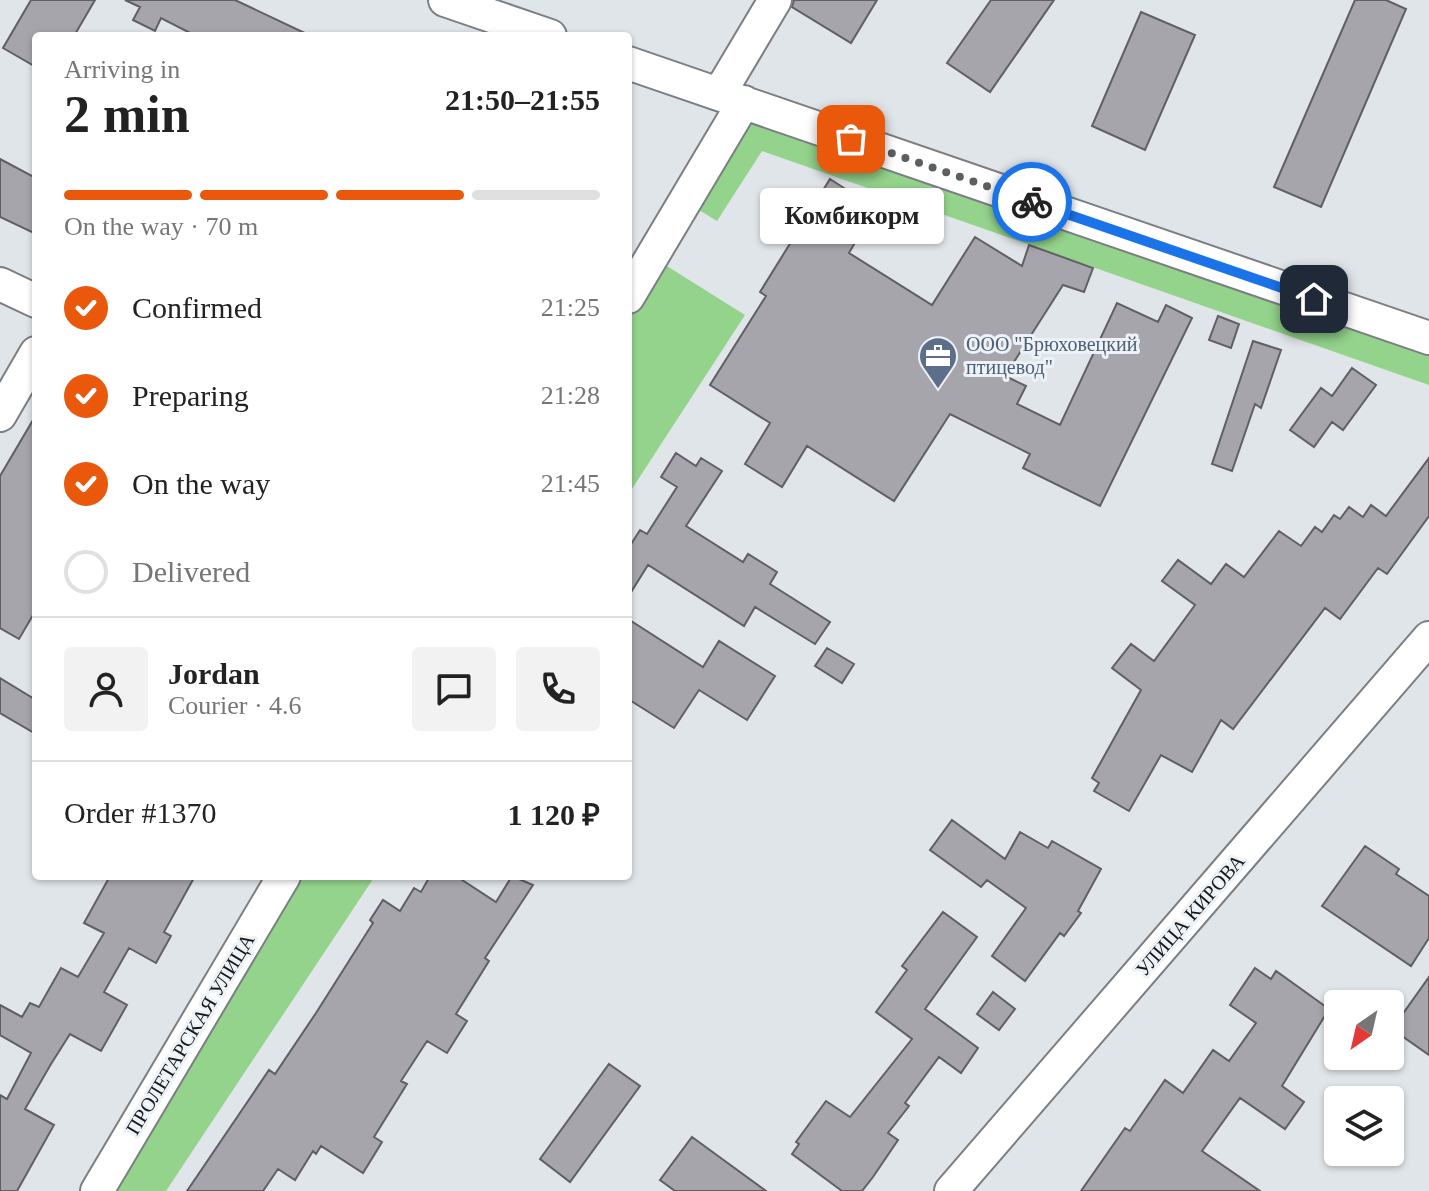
<!DOCTYPE html>
<meta charset="utf-8">
<style>
body{margin:0;font-family:Georgia,serif;background:#f2f2f2;color:#222;height:100vh;display:flex;flex-direction:column;font-size:30px;white-space:nowrap}
*{box-sizing:border-box;margin:0}
p{font-size:26px;color:#767676}
.icon{flex:none;width:44px;height:44px;fill:none;stroke:currentColor;stroke-width:2;stroke-linecap:round;stroke-linejoin:round}
.map{position:relative;flex:1;overflow:hidden}
.sheet{position:absolute;left:32px;top:32px;width:600px;height:848px;display:flex;flex-direction:column;background:#fff;border-radius:8px;box-shadow:0 2px 6px #0004}
.sheet>*{flex:none}
.needle{width:52px;rotate:214deg}
.buttons{position:absolute;left:1324px;top:990px;display:grid;gap:16px}
.buttons a{display:grid;place-items:center;width:80px;height:80px;border-radius:8px;background:#fff;box-shadow:0 2px 6px #0004;font-size:40px}
.pin{position:absolute;display:grid;place-items:center;width:68px;height:68px;color:#fff;margin:-34px;border-radius:16px;box-shadow:0 4px 12px #0006}
.courier{position:absolute;display:grid;place-items:center;width:80px;height:80px;margin:-40px;border:6px solid #1a73e8;border-radius:50%;background:#fff;color:#222;box-shadow:0 2px 10px #0007}
.bubble{position:absolute;height:56px;border-radius:8px;background:#fff;box-shadow:0 2px 6px #0004;font-size:26px;font-weight:700;line-height:56px;text-align:center}
.overview em{font-style:normal;font-weight:700}
.overview div{display:flex;flex-direction:column-reverse}
.overview{display:flex;align-items:center;justify-content:space-between;height:136px;padding:0 32px}
h1{font-size:52px;font-weight:700;line-height:60px}
.bar{display:grid;grid-template-columns:repeat(4,1fr);gap:12px 8px;align-content:center;height:96px;padding:0 32px}
.bar i{height:10px;border-radius:6px;background:#e0e0e0}
.bar .active{background:#ea580c}
.bar p{grid-column:span 4}
.line{display:flex;align-items:center;gap:20px;padding:0 32px;border-top:2px solid #e0e0e0}
.line div{flex:1}
.round{display:grid;place-items:center;flex:none;width:84px;height:84px;border-radius:8px;background:#f2f2f2}
ol{padding:0 32px;list-style:none}
li{display:flex;align-items:center;gap:24px;height:88px}
li p{margin-inline-start:auto}
li .icon{padding:8px;border-radius:50%;background:#ea580c;color:#fff;stroke-width:4}
li:last-child{color:#767676}
li i{width:44px;height:44px;border:4px solid #e0e0e0;border-radius:50%}
.map>svg:first-child{display:block}
.green{fill:#93d38b}
.building{fill:#a6a5ab;stroke:#605f64;stroke-width:2}
.lines{fill:none;stroke-linecap:round;stroke-linejoin:round}
.minor-casing{stroke:#7b7f83;stroke-width:36}
.minor{stroke:#fff;stroke-width:32}
.done{stroke:#5c5f62;stroke-width:8;stroke-dasharray:0 14.4}
.route{stroke:#1a73e8;stroke-width:10}
.labels{text-anchor:middle;stroke-width:6;stroke-linejoin:round;paint-order:stroke}
.service-label{font-size:20px;fill:#4e5e75;stroke:#edf2f7;text-anchor:start}
.street-label{font-size:20px;fill:#151719;stroke:#edf2f7}
</style>
<div class="map">
<svg width="1429" height="1191" viewBox="0 0 1429 1191">
<rect width="100%" height="100%" fill="#e0e5e9"/>
<!-- green -->
<path class="green" d="M749 112 1429 346V385L762 151 717 221 694 207Z
M662 263 745 315 628 495V320Z
M296 876H375L166 1191H108Z"/>
<!-- building -->
<path class="building" d="M31 0H95L74 36H36V67L3 48Z
M125 0H235L311 36H196L161 18 155 31 133 20 140 7Z
M794 0H877L851 43 792 7Z
M991 0H1054L990 92 947 63Z
M1355 0H1386L1406 9 1321 207 1274 187Z
M1141 12 1195 35 1145 150 1092 126Z
M0 159 36 178V234L0 217Z
M830 179 872 206 860 224 864 227 849 253 932 305 975 237 1022 266 1029 245 1093 268 1084 292 1063 285 1005 376 1026 386 1017 404 1060 425 1117 303 1158 322 1166 305 1192 318 1100 506 1023 468 1030 454 950 414 894 501 807 446 782 487 745 464 770 423 710 385 766 296 760 292Z
M1218 316 1239 324 1231 348 1209 340Z
M1253 341 1281 350 1261 408 1255 404 1232 471 1212 464Z
M1352 368 1376 385 1343 430 1332 422 1314 447 1290 430 1321 388 1332 396Z
M36 415V610L19 639 0 628V476Z
M676 453 696 466 701 458 722 471 686 526 743 562 748 554 777 572 770 584 830 622 815 644 755 607 744 626 648 565 628 597V549L640 530 647 534 677 487 661 477Z
M1429 458V516L1387 574 1378 568 1340 619 1325 608 1233 729 1221 720 1192 772 1161 755 1129 811 1094 791 1099 783 1092 778 1141 690 1112 668 1131 644 1154 661 1195 605 1162 581 1178 560 1211 584 1226 564 1244 577 1279 531 1301 546 1315 527 1322 532 1334 515 1340 519 1349 507 1363 517 1371 505 1386 516Z
M628 619 703 667 719 641 775 676 747 720 699 690 674 728 628 699Z
M827 648 854 664 842 683 815 666Z
M0 678 36 700V734L0 713Z
M952 820 1005 859 1020 832 1048 848 1052 841 1101 869 1078 911 1081 913 1064 936 1060 933 1025 981 992 956 1026 908 987 880 981 887 930 850Z
M1365 846 1399 869 1396 874 1429 896V938L1411 966 1322 906Z
M110 876H195L164 932 171 936 156 963 129 948 104 992 127 1005 101 1051 70 1034 51 1064 25 1109 54 1125 17 1191H0V1095L7 1099 31 1053 0 1035V1005L22 1017 30 1003 39 1007 61 968 78 977 104 933 84 923Z
M430 876H456L496 902 512 876 533 885 485 958 489 961 456 1014 467 1021 447 1053 427 1041 401 1081 407 1084 374 1137 382 1142 363 1173 321 1146 316 1154 313 1151 295 1180 278 1169 263 1191H187L269 1070 275 1074 316 1013 373 923 370 920 383 900 400 911 414 888 421 892Z
M943 912 977 937 925 1009 978 1048 961 1073 939 1057 905 1103 909 1106 888 1133 898 1140 873 1177 862 1191H842L792 1154 799 1144 796 1142 826 1101 850 1117 912 1039 876 1012 907 970 902 966Z
M1255 968 1271 979 1276 971 1329 1009 1282 1086 1304 1102 1285 1129 1240 1098 1202 1151 1260 1191H1081L1125 1128 1130 1131 1165 1080 1183 1093 1213 1050 1229 1061 1256 1023 1230 1005Z
M1429 977V1055L1392 1029Z
M993 992 1015 1009 999 1030 977 1014Z
M609 1064 640 1086 570 1182 540 1159Z
M692 1137 766 1191H675L660 1180Z"/>
<g class="lines">
<!-- minor casing -->
<g class="minor-casing">
<path id="minor" d="M445 0 550 36
M628 63 1429 338
M719 94 775 0
M0 284 36 301
M628 297 744 102
M0 415 36 353
M97 1191 284 876
M951 1191 1429 638"/>
</g>
<!-- minor -->
<use href="#minor" class="minor"/>
</g>
<g class="lines">
<!-- done -->
<path class="done" d="M851 139 1032 202"/>
<!-- route -->
<path class="route" d="M1032 202 1314 299"/>
</g>
<!-- icons -->
<defs>
<g id="office-pin" transform="scale(2)"><path d="M0 17L-7.5 6A9.5 9.5 0 1 1 7.5 6Z" fill="#5c6f8a" stroke="#edf2f7"/><path d="M-6-3h4V-5.5h4V-3h4V5H-6ZM-1-4.5V-3h2v-1.5ZM-6 0V1H6V0Z" fill="#fff"/></g>
</defs>
<g fill-rule="evenodd">
<use href="#office-pin" x="938" y="356"/>
</g>
<g class="labels">
<!-- service labels -->
<g class="service-label">
<text x="966" y="351">ООО "Брюховецкий<tspan x="966" dy="23">птицевод"</tspan></text>
</g>
<!-- street labels -->
<g class="street-label">
<text transform="translate(1190 915) rotate(-49)" y="7">УЛИЦА КИРОВА</text>
<text transform="translate(190 1034) rotate(-59)" y="7">ПРОЛЕТАРСКАЯ УЛИЦА</text>
</g>
</g>
</svg>
<div class="buttons">
<a><svg class="needle" viewBox="-14 -14 28 28"><path d="M0-13l5 13h-10z" fill="#e53935"/><path d="M0 13l5-13h-10z" fill="#767676"/></svg></a>
<a><svg class="icon" aria-label="layers" viewBox="0 0 24 24"><path d="M12 4l9 5-9 5-9-5zM3 14l9 5 9-5"/></svg></a>
</div>
<div class="pin" style="left:851px;top:139px;background:#ea580c"><svg class="icon" aria-label="bag" viewBox="0 0 24 24"><path d="M5 8h14l-1 12H6zM9 8a3 3 0 0 1 6 0"/></svg></div>
<div class="pin" style="left:1314px;top:299px;background:#1f2937"><svg class="icon" aria-label="home" viewBox="0 0 24 24"><path d="M3 11l9-7 9 7M6 9v11h12V9"/></svg></div>
<div class="courier" style="left:1032px;top:202px"><svg class="icon" aria-label="bike" viewBox="0 0 24 24"><circle cx="6" cy="16" r="4"/><circle cx="18" cy="16" r="4"/><path d="M6 16l4-8h5l3 8M10 8l3 8H6M13 5h3"/></svg></div>
<div class="bubble" style="left:760px;top:188px;width:184px">Комбикорм</div>
<section class="sheet">
<div class="overview"><div><h1>2 min</h1><p>Arriving in</p></div><em>21:50–21:55</em></div>
<div class="bar"><i class="active"></i><i class="active"></i><i class="active"></i><i></i><p>On the way · 70 m</p></div>
<ol>
<li><svg class="icon" aria-label="check" viewBox="0 0 24 24"><path d="M5 12l5 5 9-10"/></svg>Confirmed<p>21:25</p></li>
<li><svg class="icon" aria-label="check" viewBox="0 0 24 24"><path d="M5 12l5 5 9-10"/></svg>Preparing<p>21:28</p></li>
<li><svg class="icon" aria-label="check" viewBox="0 0 24 24"><path d="M5 12l5 5 9-10"/></svg>On the way<p>21:45</p></li>
<li><i></i>Delivered</li>
</ol>
<div class="line" style="height:144px"><a class="round"><svg class="icon" aria-label="person" viewBox="0 0 24 24"><circle cx="12" cy="8" r="4"/><path d="M4 21q1-7 8-7t8 7"/></svg></a><div><b>Jordan</b><p>Courier · 4.6</p></div><a class="round"><svg class="icon" aria-label="chat" viewBox="0 0 24 24"><path d="M4 5h16v11H9l-5 4z"/></svg></a><a class="round"><svg class="icon" aria-label="phone" viewBox="0 0 24 24"><path d="M5 4h4l2 5-3 2q2 4 5 5l2-3 5 2v4C11 20 4 13 5 4z"/></svg></a></div>
<div class="line" style="height:104px"><div>Order #1370</div><b>1 120 ₽</b></div>
</section>
</div>
